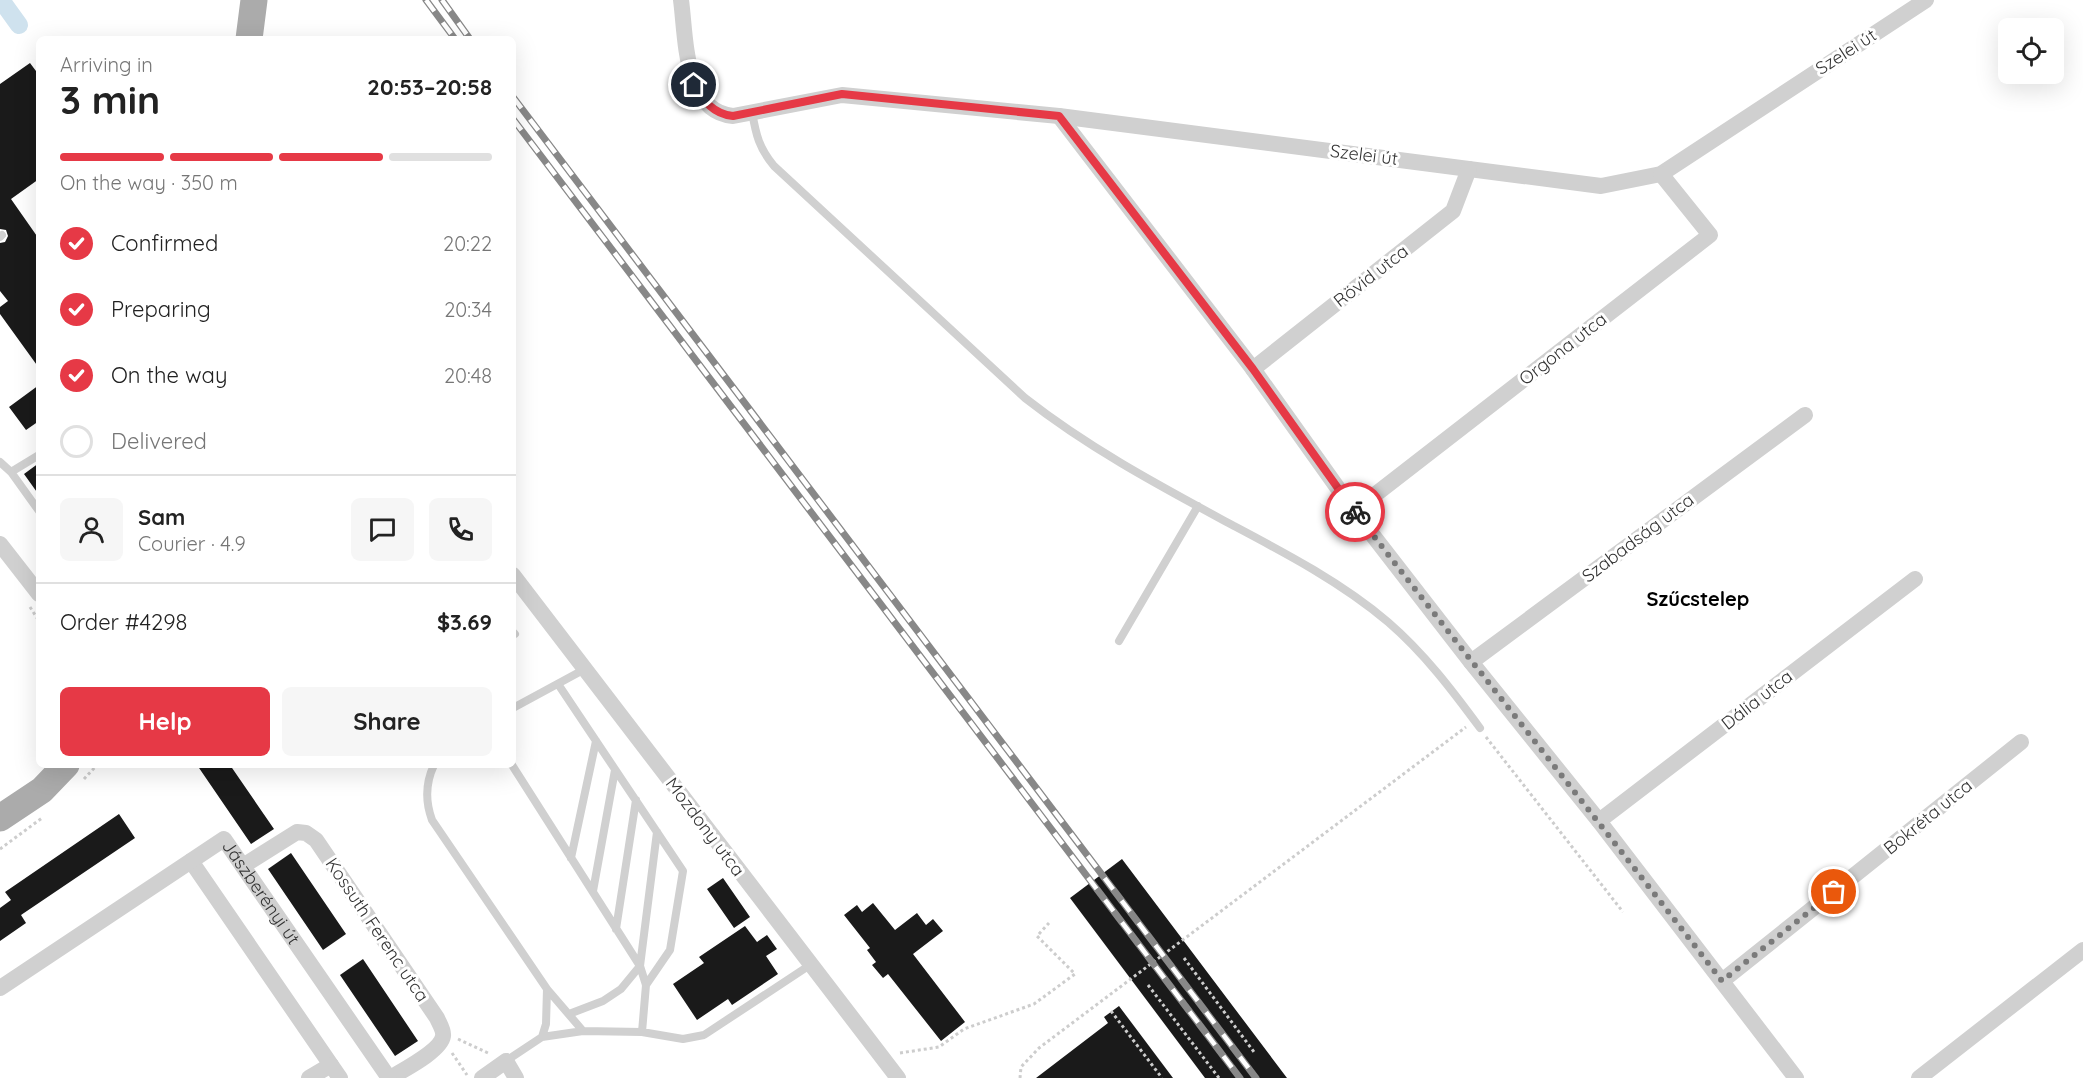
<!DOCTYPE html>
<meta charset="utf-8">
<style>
body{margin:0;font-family:Quicksand,sans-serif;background:#f6f6f6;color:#222;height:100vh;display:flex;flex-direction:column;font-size:22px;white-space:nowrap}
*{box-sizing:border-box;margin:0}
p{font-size:20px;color:#767676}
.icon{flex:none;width:33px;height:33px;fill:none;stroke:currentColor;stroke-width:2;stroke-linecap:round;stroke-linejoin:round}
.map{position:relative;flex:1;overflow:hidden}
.sheet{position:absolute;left:36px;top:36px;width:480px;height:732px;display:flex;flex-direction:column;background:#fff;border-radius:9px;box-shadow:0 6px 24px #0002}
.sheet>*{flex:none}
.buttons{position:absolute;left:1998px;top:18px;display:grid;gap:12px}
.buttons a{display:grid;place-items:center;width:66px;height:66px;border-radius:9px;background:#fff;box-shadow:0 6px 24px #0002;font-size:30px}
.pin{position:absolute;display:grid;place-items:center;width:51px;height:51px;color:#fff;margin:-26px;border:3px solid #fff;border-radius:50%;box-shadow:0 2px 6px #0007}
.courier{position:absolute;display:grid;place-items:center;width:60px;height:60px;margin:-30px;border:4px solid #e63946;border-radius:50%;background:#fff;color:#222;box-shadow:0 2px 8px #0007}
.summary em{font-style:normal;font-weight:800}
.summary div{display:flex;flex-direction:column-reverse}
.summary{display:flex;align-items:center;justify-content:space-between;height:102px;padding:0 24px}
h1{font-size:39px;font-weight:800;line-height:45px}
.bar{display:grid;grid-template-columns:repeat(4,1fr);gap:9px 6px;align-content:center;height:72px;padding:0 24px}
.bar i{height:8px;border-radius:4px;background:#e0e0e0}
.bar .selected{background:#e63946}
.bar p{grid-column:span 4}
.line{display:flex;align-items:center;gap:15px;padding:0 24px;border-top:2px solid #e0e0e0}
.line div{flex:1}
.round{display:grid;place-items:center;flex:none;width:63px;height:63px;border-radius:9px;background:#f6f6f6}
ol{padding:0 24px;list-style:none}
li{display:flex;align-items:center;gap:18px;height:66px}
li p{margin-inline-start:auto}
li .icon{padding:6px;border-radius:50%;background:#e63946;color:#fff;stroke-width:4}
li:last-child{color:#767676}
li i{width:33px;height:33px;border:3px solid #e0e0e0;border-radius:50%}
.cta{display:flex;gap:12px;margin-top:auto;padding:12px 24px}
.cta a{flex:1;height:69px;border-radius:9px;background:#e63946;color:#fff;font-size:24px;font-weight:800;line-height:69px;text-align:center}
.cta a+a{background:#f6f6f6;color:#222}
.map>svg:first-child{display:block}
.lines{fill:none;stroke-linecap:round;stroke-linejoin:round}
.canal{stroke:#cfe2ee;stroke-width:18}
.building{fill:#1a1a1a}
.path{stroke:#cdcdcd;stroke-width:3;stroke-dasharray:3 3;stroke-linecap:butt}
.lane{stroke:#d0d0d0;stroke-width:8}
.street{stroke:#d0d0d0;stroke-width:16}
.primary{stroke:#ababab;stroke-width:27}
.rail-casing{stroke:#888;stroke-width:7}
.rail{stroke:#fff;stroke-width:4.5;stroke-dasharray:14;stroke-linecap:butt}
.done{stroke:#7a7a7a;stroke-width:6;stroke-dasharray:0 10.8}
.route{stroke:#e63946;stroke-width:8}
.labels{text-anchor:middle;stroke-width:6;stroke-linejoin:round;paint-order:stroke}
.street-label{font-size:18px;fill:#333;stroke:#fff}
.neighbourhood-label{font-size:20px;font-weight:bold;fill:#000;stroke:#fff}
</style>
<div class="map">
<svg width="2083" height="1078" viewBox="0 0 2083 1078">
<rect width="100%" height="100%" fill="#fff"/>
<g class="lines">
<!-- canal -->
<path class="canal" d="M1 0 19 25"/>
</g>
<!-- building -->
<path class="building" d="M30 63 39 75V179L11 199 39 239V368L0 314V307L8 301 0 291V243L5 242 8 236 6 230 0 229V84Z
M39 385V421L26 430 9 407Z
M39 463V495L24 474Z
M197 765H230L274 829 251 844Z
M119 814 135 838 21 915 26 923 0 941V908L11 900 5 892Z
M291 853 346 934 323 950 268 869Z
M1122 859 1287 1078H1205L1070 898Z
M723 878 750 917 734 928 707 889Z
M873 903 895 930 917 913 926 925 933 919 943 931 913 954 965 1022 941 1041 888 974 883 978 872 965 876 962 867 950 870 948 844 915 857 905 862 912Z
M745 926 757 942 767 935 777 949 766 956 778 974 732 1005 728 999 697 1020 673 984 704 963 699 957Z
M363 959 418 1041 395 1056 340 975Z
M1119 1006 1173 1078H1036L1108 1023 1104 1017Z"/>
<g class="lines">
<!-- path -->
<path class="path" d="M30 607 39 621
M1486 737 1623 912
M84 779 97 765
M0 849 42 818
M1184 958 1254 1052
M1148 985 1219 1078
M1111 1011 1162 1078
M458 1039 490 1054
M452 1053 467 1075
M900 1053 939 1047 964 1029 1034 1004 1075 974 1037 936 1049 923
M1020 1078 1021 1067 1039 1048 1466 727"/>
<!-- lane -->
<path class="lane" d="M752 112C756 135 759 148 774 166L1025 398C1090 449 1162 487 1234 526 1287 554 1342 583 1388 622 1424 653 1452 690 1480 728
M0 237 2 235
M0 462 11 472 39 511
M11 472 39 455
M513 632 515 634 513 635
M1119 641 1198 506
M558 684 683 871 670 950 646 985
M513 708 585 669
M434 765C425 784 425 801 432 820L547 989 546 1024 542 1037
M512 765 640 966 646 985 642 1032
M571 858 596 741
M593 891 615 770
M616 929 636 800
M547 989 583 1031
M569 1014 603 1001 621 989 640 966 657 832
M506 1061 542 1037 583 1031 642 1032 683 1039 704 1035 810 965"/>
<!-- street -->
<g class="street">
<path d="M681 0C686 37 684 112 733 116L842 95 1059 116 1601 186 1661 174 1926 0"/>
<path d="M1059 116 1253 369 1354 511 1471 662 1599 821 1796 1078"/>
<path d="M1253 369 1453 211 1469 169"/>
<path d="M1354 511 1710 235 1661 174"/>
<path d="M0 544 39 594"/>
<path d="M513 575 898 1078"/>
<path d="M1471 662 1805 415"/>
<path d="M1599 821 1915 579"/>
<path d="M191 861 331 1065 309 1078"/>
<path d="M243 866 297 832 306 833 316 840 437 1018C439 1023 444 1030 443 1036 441 1051 403 1070 390 1078"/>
<path d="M1722 981 2021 742"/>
<path id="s1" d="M0 988 224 839 389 1078"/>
<path d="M331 1065 340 1078"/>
<path d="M482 1078 506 1061 516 1078"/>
<path d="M1919 1078 2083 950"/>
</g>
<!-- primary -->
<path class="primary" d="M249 39 254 0
M0 818 42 790 66 765"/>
<!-- rail casing -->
<g class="rail-casing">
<path id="rail" d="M426 0 455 39
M442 0 470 39
M513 97 1256 1078
M513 119 1240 1078"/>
</g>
<!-- rail -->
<use href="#rail" class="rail"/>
</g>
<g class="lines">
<!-- done -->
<path class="done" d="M1355 512C1477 669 1601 824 1722 981L1834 892"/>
<!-- route -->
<path class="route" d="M694 85C704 101 713 114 733 116L842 94 1059 116 1253 369 1355 512"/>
</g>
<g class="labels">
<!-- street labels -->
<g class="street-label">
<text transform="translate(1846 52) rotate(-33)" y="6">Szelei út</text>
<text transform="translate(1364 155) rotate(7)" y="6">Szelei út</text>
<text transform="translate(1371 276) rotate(-38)" y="6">Rövid utca</text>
<text transform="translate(1563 349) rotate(-38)" y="6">Orgona utca</text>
<text transform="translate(1638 538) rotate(-37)" y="6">Szabadság utca</text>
<text transform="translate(1757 700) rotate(-38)" y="6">Dália utca</text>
<text transform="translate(1928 817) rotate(-39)" y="6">Bokréta utca</text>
<text transform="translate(705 827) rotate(53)" y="6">Mozdony utca</text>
<text dy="6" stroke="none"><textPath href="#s1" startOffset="334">Jászberényi út</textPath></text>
<text transform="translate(377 930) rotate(56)" y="6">Kossuth Ferenc utca</text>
</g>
<!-- neighbourhood labels -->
<g class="neighbourhood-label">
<text x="1698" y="606">Szűcstelep</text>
</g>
</g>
</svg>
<div class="buttons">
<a><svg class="icon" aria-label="locate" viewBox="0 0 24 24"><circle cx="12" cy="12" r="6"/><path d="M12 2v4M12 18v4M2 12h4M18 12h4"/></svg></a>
</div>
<div class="pin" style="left:1834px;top:892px;background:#ea580c"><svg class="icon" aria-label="bag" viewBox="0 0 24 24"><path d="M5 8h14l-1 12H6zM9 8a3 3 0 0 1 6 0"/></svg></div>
<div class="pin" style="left:694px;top:85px;background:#1f2937"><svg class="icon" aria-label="home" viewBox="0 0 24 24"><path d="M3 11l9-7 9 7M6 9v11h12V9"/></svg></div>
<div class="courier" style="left:1355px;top:512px"><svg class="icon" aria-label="bike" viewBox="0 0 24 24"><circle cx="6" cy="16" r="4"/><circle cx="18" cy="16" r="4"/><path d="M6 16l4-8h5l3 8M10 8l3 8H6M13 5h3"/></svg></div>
<section class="sheet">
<div class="summary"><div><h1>3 min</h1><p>Arriving in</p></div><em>20:53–20:58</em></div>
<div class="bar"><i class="selected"></i><i class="selected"></i><i class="selected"></i><i></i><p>On the way · 350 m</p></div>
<ol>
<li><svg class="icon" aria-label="check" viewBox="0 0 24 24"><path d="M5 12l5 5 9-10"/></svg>Confirmed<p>20:22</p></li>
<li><svg class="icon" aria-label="check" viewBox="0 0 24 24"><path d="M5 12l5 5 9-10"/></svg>Preparing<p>20:34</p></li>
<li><svg class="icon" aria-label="check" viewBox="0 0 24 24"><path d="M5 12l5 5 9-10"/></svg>On the way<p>20:48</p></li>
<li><i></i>Delivered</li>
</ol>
<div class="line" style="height:108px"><a class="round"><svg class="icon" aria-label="person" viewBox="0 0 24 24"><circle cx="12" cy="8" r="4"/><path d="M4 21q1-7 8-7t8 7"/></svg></a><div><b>Sam</b><p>Courier · 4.9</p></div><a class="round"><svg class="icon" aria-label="chat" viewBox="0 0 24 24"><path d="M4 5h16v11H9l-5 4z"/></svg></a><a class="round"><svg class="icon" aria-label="phone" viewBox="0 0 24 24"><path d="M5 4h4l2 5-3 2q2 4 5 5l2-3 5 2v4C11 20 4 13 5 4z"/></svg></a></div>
<div class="line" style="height:78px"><div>Order #4298</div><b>$3.69</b></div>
<div class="cta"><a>Help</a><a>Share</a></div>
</section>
</div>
